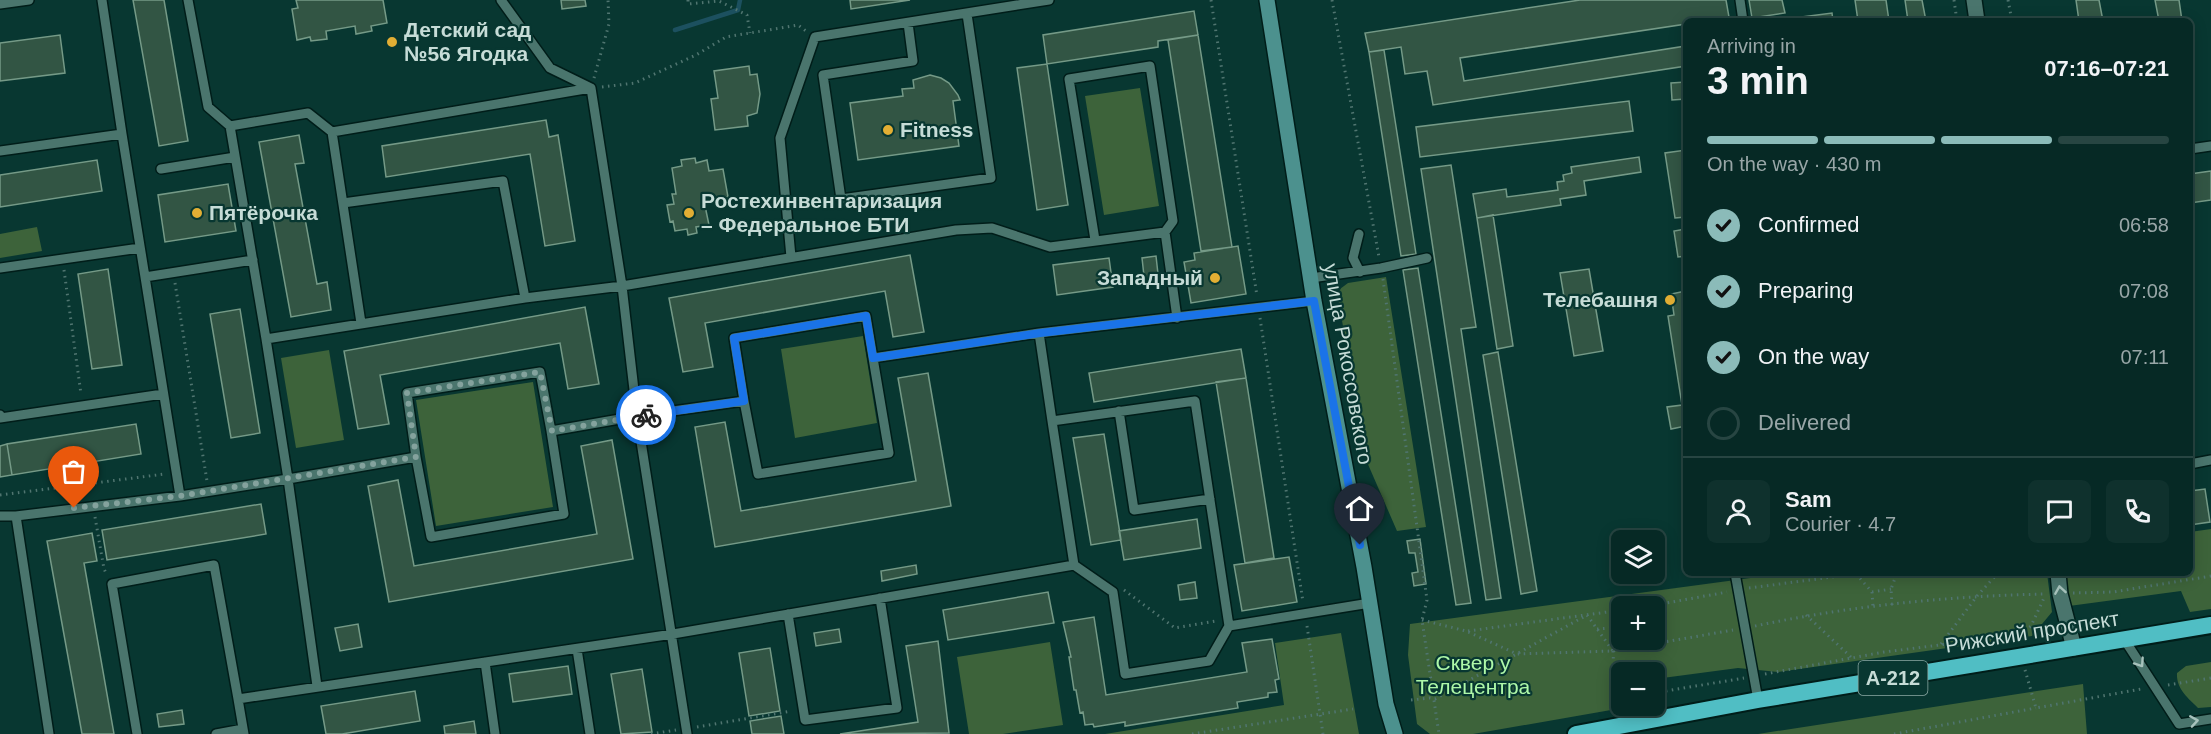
<!DOCTYPE html>
<meta charset="utf-8">
<style>
body{margin:0;font-family:Arial,sans-serif;background:#0f312d;color:#f1f3f6;height:100vh;display:flex;flex-direction:column;font-size:22px;white-space:nowrap}
*{box-sizing:border-box;margin:0}
p{font-size:20px;color:#98a6a7}
.icon{flex:none;width:33px;height:33px;fill:none;stroke:currentColor;stroke-width:2;stroke-linecap:round;stroke-linejoin:round}
.map{position:relative;flex:1;overflow:hidden}
.panel{position:absolute;left:1683px;top:18px;width:510px;height:558px;display:flex;flex-direction:column;background:#062925;border-radius:9px;box-shadow:0 3px 15px #0003,0 0 0 2px #274542}
.panel>*{flex:none}
.controls{position:absolute;left:1611px;top:530px;display:grid;gap:12px}
.controls a{display:grid;place-items:center;width:54px;height:54px;border-radius:9px;background:#062925;box-shadow:0 3px 15px #0003,0 0 0 2px #274542;font-size:30px}
.pin{position:absolute;display:grid;place-items:center;width:51px;height:51px;color:#fff;margin:-62px -26px;border-radius:50% 50% 50% 0;rotate:-45deg;box-shadow:0 0 6px #0007}
.pin .icon{rotate:45deg}
.courier{position:absolute;display:grid;place-items:center;width:60px;height:60px;margin:-30px;border:4px solid #1a73e8;border-radius:50%;background:#fff;color:#222;box-shadow:0 2px 8px #0007}
.headline em{font-style:normal;font-weight:800}
.headline div{display:flex;flex-direction:column-reverse}
.headline{display:flex;align-items:center;justify-content:space-between;height:102px;padding:0 24px}
h1{font-size:39px;font-weight:800;line-height:45px}
.bar{display:grid;grid-template-columns:repeat(4,1fr);gap:9px 6px;align-content:center;height:72px;padding:0 24px}
.bar i{height:8px;border-radius:4px;background:#274542}
.bar .active{background:#8bbbb9}
.bar p{grid-column:span 4}
.line{display:flex;align-items:center;gap:15px;padding:0 24px;border-top:2px solid #274542}
.line div{flex:1}
.round{display:grid;place-items:center;flex:none;width:63px;height:63px;border-radius:9px;background:#0f312d}
ol{padding:0 24px;list-style:none}
li{display:flex;align-items:center;gap:18px;height:66px}
li p{margin-inline-start:auto}
li .icon{padding:6px;border-radius:50%;background:#8bbbb9;color:#111;stroke-width:4}
li:last-child{color:#98a6a7}
li i{width:33px;height:33px;border:3px solid #274542;border-radius:50%}
.map>svg:first-child{display:block}
.green{fill:#3d633a;fill-rule:evenodd}
.lines{fill:none;stroke-linecap:round;stroke-linejoin:round}
.stream{stroke:#1c505f;stroke-width:4.5}
.building{fill:#325544;stroke:#759a87;stroke-width:1.5}
.service-casing{stroke:#001d19;stroke-width:12}
.minor-casing{stroke:#001d19;stroke-width:18}
.secondary-casing{stroke:#001d19;stroke-width:18}
.trunk-casing{stroke:#001d19;stroke-width:20}
.path{stroke:#507570;stroke-width:3;stroke-dasharray:1.5 4.5;stroke-linecap:butt}
.service{stroke:#4a756d;stroke-width:9}
.minor{stroke:#4a756d;stroke-width:15}
.secondary{stroke:#4c918e;stroke-width:15}
.trunk{stroke:#50bec4;stroke-width:16}
.oneway{stroke:#a7c2bc}
.done{stroke:#84a29d;stroke-width:6;stroke-dasharray:0 10.8}
.route{stroke:#1a73e8;stroke-width:8}
.poi-dot{fill:#e2ae34;stroke:#083731;stroke-width:2}
.labels{text-anchor:middle;stroke-width:4.5;stroke-linejoin:round;paint-order:stroke}
.shield{fill:#083731;stroke:#8daaa5;stroke-width:1.5}
.shield-label{font-size:20px;font-weight:bold;fill:#c6dcd7}
.poi-label{font-size:21px;font-weight:bold;fill:#c6dcd7;stroke:#083731;text-anchor:start}
.street-label{font-size:21px;fill:#c6dcd7;stroke:#083731}
.park-label{font-size:21px;fill:#aef8a8;stroke:#083731}
</style>
<div class="map">
<svg width="2211" height="734" viewBox="0 0 2211 734">
<rect width="100%" height="100%" fill="#083731"/>
<!-- green -->
<path class="green" d="M1140 88 1159 206 1104 215 1085 96Z
M37 227 42 251 0 258V234Z
M1386 277 1426 527 1397 531 1367 462 1338 298 1340 289 1348 283Z
M863 336 877 423 795 438 781 349Z
M329 350 344 440 296 448 281 358Z
M533 382 553 507 436 526 416 400Z
M2211 529V609L2190 612 2181 591 2069 606 2063 573H2190V532Z
M1787 573H2047L2052 612 2032 636 1778 672 1738 668 1655 679 1654 672H1622L1621 684 1610 686 1611 710 1473 734H1430L1417 724 1408 655 1410 624ZM1622 606H1654V639H1622Z
M1341 633 1359 734H1105L1284 705 1275 643Z
M1050 642 1063 725 1003 734H969L957 657Z
M2211 662V707L2198 708C2188 698 2176 689 2177 673L2186 666Z
M2083 684 2087 734H1758Z"/>
<g class="lines">
<!-- stream -->
<path class="stream" d="M675 30 738 10 740 0"/>
</g>
<!-- building -->
<path class="building" d="M133 0H164L188 141 159 146Z
M296 0H383L387 23 371 26 372 31 356 34 355 26 326 31 327 39 311 41 310 37 297 40 292 9 298 8Z
M561 0H585L586 6 562 9Z
M850 0H910L851 9Z
M1580 0H1726L1729 17 1686 21V24L1460 58 1464 81 1686 46V66L1433 105 1427 71 1405 74 1401 47 1369 52 1365 33Z
M1749 0H1782L1785 13 1752 18Z
M1855 0H1886L1889 21H1858Z
M1905 0H1922L1926 21H1908Z
M2076 0H2099L2103 21H2079Z
M2155 0H2179L2182 21H2159Z
M1194 11 1198 35 1158 41V47L1047 64 1043 35Z
M1832 13 1833 21H1802V17Z
M60 35 65 73 0 81V43Z
M1198 35 1232 247 1201 251 1168 40Z
M1384 50 1416 254 1401 256 1369 52Z
M1047 64 1068 205 1037 210 1017 68Z
M749 66 750 75 757 74 760 94 757 113 747 116 748 126 715 130 711 99 718 98 714 71Z
M930 75 941 78 949 83 958 95 960 100 953 101 959 146 858 160 850 103 903 96 902 89 914 88 913 80Z
M1686 82V99L1672 100 1671 83Z
M1629 101 1633 131 1420 157 1416 127Z
M546 120 549 137 558 135 575 241 545 246 530 154 386 177 382 146Z
M299 135 304 163 295 164 317 284 327 282 331 310 291 317 259 142Z
M1686 150V217L1675 218 1665 153Z
M1639 157 1641 172 1584 181 1586 195 1560 199 1561 205 1477 218 1473 194 1506 189 1507 197 1558 190 1557 182 1564 181 1563 175 1572 173 1571 167Z
M695 158 696 163 707 160 709 171 723 169 728 197 704 201 709 225 696 227 697 233 688 235 687 229 675 231 673 221 670 222 667 205 674 204 672 194H676L672 168 682 166 681 160Z
M97 160 102 191 0 207V175Z
M1451 165 1476 327 1461 329 1501 598 1486 600 1421 169Z
M2211 171V200L2190 203V174Z
M228 184 236 231 165 242 158 195Z
M1493 215 1513 346 1497 349 1477 218Z
M1686 229V256L1678 257 1674 231Z
M1238 246 1246 294 1191 303 1184 262 1195 260 1194 253Z
M910 255 924 332 893 337 885 291 705 323 713 367 683 372 669 298Z
M1156 256 1159 283 1145 285 1142 258Z
M1109 258 1113 287 1057 295 1053 265Z
M1418 268 1471 603 1456 605 1403 270Z
M108 269 122 365 92 369 78 274Z
M1589 269 1603 351 1574 356 1560 273Z
M1686 291V426L1671 429 1667 407 1682 405 1668 316 1674 315 1671 294Z
M585 307 599 384 568 389 560 343 380 375 389 424 358 429 344 351Z
M240 309 260 433 231 438 210 314Z
M1241 349 1246 378 1094 402 1089 373Z
M1498 352 1537 591 1521 594 1483 355Z
M928 373 951 506 715 547 695 427 725 422 741 511 916 481 898 378Z
M1246 378 1274 558 1245 563 1216 382Z
M136 424 141 454 12 475 7 444Z
M1104 434 1121 540 1091 545 1073 438Z
M612 440 633 559 389 602 368 486 398 480 414 566 597 534 581 446Z
M7 444 12 475 0 477V446Z
M2205 489 2210 522 2190 525V491Z
M261 504 266 534 107 560 102 530Z
M1197 519 1201 548 1124 560 1119 531Z
M92 533 97 561 84 563 114 734H82L47 541Z
M1420 539 1426 584 1414 586 1412 573 1418 572 1415 553H1409L1407 541Z
M1289 557 1297 602 1242 611 1234 565Z
M916 565 917 574 882 581 881 571Z
M1195 582 1197 598 1180 600 1178 585Z
M1048 592 1054 623 948 640 943 610Z
M1094 617 1106 695 1247 672 1242 643 1272 639 1279 679 1275 680 1277 692 1268 693V697L1237 702 1238 708 1125 726V722L1094 727 1093 724 1085 725 1083 712 1080 713 1076 690H1074L1069 657H1071L1063 622Z
M358 624 362 647 340 651 335 628Z
M839 629 841 642 816 646 814 633Z
M938 641 949 733 840 734 918 722 906 646Z
M770 648 780 711 749 716 739 653Z
M568 666 572 694 513 702 509 674Z
M642 669 652 732 621 734 611 674Z
M415 691 420 721 342 734H326L321 706Z
M182 710 184 724 159 727 157 714Z
M781 716 784 734H752L750 721Z
M474 721 476 734H445L444 726Z"/>
<g class="lines">
<!-- service casing -->
<g class="service-casing">
<path id="service" d="M102 0 122 134
M188 0 208 107 230 126 308 113 332 132
M501 0 550 68 591 88
M1740 0 1743 21
M0 4 29 0
M908 23 913 61 823 75 841 199 991 178 967 14
M230 126 266 339
M2190 149 2211 146
M0 151 122 134 145 277 253 260
M161 169 235 157
M343 203 503 181 525 298
M1359 234 1353 258 1360 272
M1095 240 1069 79 1150 66 1173 221 1165 232
M791 257 780 138 815 37 1049 0
M0 268 140 248
M145 277 180 496
M1311 278 1381 268 1427 258
M622 286 637 416 551 431 540 372 407 393 416 457 288 479 266 339 525 298Z
M361 323 332 132 591 88 622 286 956 230 992 228 1050 247 1165 232 1177 318
M744 401 758 474 889 453 873 358
M1119 411 1134 510 1210 499
M0 415V418L163 394
M1052 421 1039 333 1314 301
M416 457 431 537 564 514 551 431
M2190 464 2211 460
M0 516H16
M1735 573 1758 700
M788 614 805 720 897 708 880 598
M1229 626 1209 661 1125 674 1113 592 1074 565 1052 421 1195 401 1229 626 1370 603
M2124 639 2179 724 2211 719
M577 649 590 734
M485 662 495 734
M49 734 16 516 180 496 288 479 317 686
M137 734 112 584 214 565 238 699
M216 734 243 729
M244 734 238 699 673 634 1074 565
M687 734 637 416 744 401 734 338 866 316 873 358 1039 333"/>
</g>
<!-- minor casing -->
<g class="minor-casing">
<path id="minor" d="M1974 0 1977 21
M2058 573 2060 594 2074 648"/>
</g>
<!-- secondary casing -->
<g class="secondary-casing">
<path id="secondary" d="M1267 0 1314 301 1364 567 1386 704 1395 734"/>
</g>
<!-- trunk casing -->
<g class="trunk-casing">
<path id="trunk" d="M1576 734 1758 700 2211 625"/>
</g>
<!-- path -->
<path class="path" d="M688 0V4L719 1 747 15 750 33
M1211 0 1257 296
M1332 0 1379 257
M1954 0 1957 21
M2008 0 2012 21
M594 78 609 24 608 0
M602 87 635 83 696 55 726 37 798 25 806 31
M64 270 81 394
M1383 279 1427 600 1422 620 1439 734
M175 283 207 481
M1260 318 1303 602
M0 495 165 474
M95 517 104 569 107 575
M1856 574 1872 592 1873 608
M1749 588 1863 573
M1124 590 1175 628 1216 621
M1872 592 1891 589
M2073 593 2113 592 2211 576
M1892 605 1891 589 1897 573
M1650 606 1727 592
M1806 615 1852 658
M1422 620 1466 631 1517 654 1613 651 1733 630
M1307 626 1323 734
M1755 626C1850 606 1948 596 2046 594
M1597 629 1622 627
M1468 631 1622 610
M1941 644 1977 596 1998 573
M1613 651 1615 699 1622 698
M2025 670 2036 708 2141 689
M1765 674 1884 652 2019 635 2031 626 2044 598
M2168 685 2211 678
M1654 693 1744 678
M1411 700 1430 698 1435 699 1587 615 1613 651 1622 636
M697 727 791 711
M651 734 676 730
M1192 734 1353 709
M1894 734 2036 708"/>
<!-- service -->
<use href="#service" class="service"/>
<!-- minor -->
<use href="#minor" class="minor"/>
<!-- secondary -->
<use href="#secondary" class="secondary"/>
<!-- trunk -->
<use href="#trunk" class="trunk"/>
</g>
<!-- one-way arrows -->
<defs><path id="oneway-chevron" d="M-2-3.5L2.5 0L-2 3.5" fill="none" stroke-width="1.6" stroke-linecap="round" stroke-linejoin="round" transform="scale(1.5)"/></defs>
<g class="oneway">
<use href="#oneway-chevron" transform="translate(2060 590) rotate(-99)"/>
<use href="#oneway-chevron" transform="translate(2140 663) rotate(56)"/>
<use href="#oneway-chevron" transform="translate(2194 721) rotate(-9)"/>
</g>
<g class="lines">
<!-- done -->
<path class="done" d="M74 508 180 496 416 457 407 393 540 372 552 431 646 415"/>
<!-- route -->
<path class="route" d="M646 415 744 401 734 338 866 316 873 358 1040 333 1314 301 1360 545"/>
</g>
<!-- markers -->
<g class="poi-dot">
<circle cx="392" cy="42" r="6"/>
<circle cx="888" cy="130" r="6"/>
<circle cx="197" cy="213" r="6"/>
<circle cx="689" cy="213" r="6"/>
<circle cx="1215" cy="278" r="6"/>
<circle cx="1670" cy="300" r="6"/>
</g>
<g class="labels">
<!-- shield labels -->
<rect class="shield" x="1858.5" y="661" width="69" height="34" rx="4.5"/>
<g class="shield-label">
<text x="1893" y="685">А-212</text>
</g>
<!-- poi labels -->
<g class="poi-label">
<text x="404" y="37">Детский сад<tspan x="404" dy="24">№56 Ягодка</tspan></text>
<text x="900" y="137">Fitness</text>
<text x="701" y="208">Ростехинвентаризация<tspan x="701" dy="24">– Федеральное БТИ</tspan></text>
<text x="209" y="220">Пятёрочка</text>
<text x="1203" y="285" text-anchor="end">Западный</text>
<text x="1658" y="307" text-anchor="end">Телебашня</text>
</g>
<!-- street labels -->
<g class="street-label">
<text transform="translate(1348 364) rotate(80)" y="7">улица Рокоссовского</text>
<text transform="translate(2032 632) rotate(-9)" y="7">Рижский проспект</text>
</g>
<!-- park labels -->
<g class="park-label">
<text x="1473" y="670">Сквер у<tspan x="1473" dy="24">Телецентра</tspan></text>
</g>
</g>
</svg>
<div class="controls">
<a><svg class="icon" aria-label="layers" viewBox="0 0 24 24"><path d="M12 4l9 5-9 5-9-5zM3 14l9 5 9-5"/></svg></a>
<a>+</a>
<a>−</a>
</div>
<div class="pin" style="left:74px;top:508px;background:#ea580c"><svg class="icon" aria-label="bag" viewBox="0 0 24 24"><path d="M5 8h14l-1 12H6zM9 8a3 3 0 0 1 6 0"/></svg></div>
<div class="pin" style="left:1360px;top:545px;background:#1f2937"><svg class="icon" aria-label="home" viewBox="0 0 24 24"><path d="M3 11l9-7 9 7M6 9v11h12V9"/></svg></div>
<div class="courier" style="left:646px;top:415px"><svg class="icon" aria-label="bike" viewBox="0 0 24 24"><circle cx="6" cy="16" r="4"/><circle cx="18" cy="16" r="4"/><path d="M6 16l4-8h5l3 8M10 8l3 8H6M13 5h3"/></svg></div>
<section class="panel">
<div class="headline"><div><h1>3 min</h1><p>Arriving in</p></div><em>07:16–07:21</em></div>
<div class="bar"><i class="active"></i><i class="active"></i><i class="active"></i><i></i><p>On the way · 430 m</p></div>
<ol>
<li><svg class="icon" aria-label="check" viewBox="0 0 24 24"><path d="M5 12l5 5 9-10"/></svg>Confirmed<p>06:58</p></li>
<li><svg class="icon" aria-label="check" viewBox="0 0 24 24"><path d="M5 12l5 5 9-10"/></svg>Preparing<p>07:08</p></li>
<li><svg class="icon" aria-label="check" viewBox="0 0 24 24"><path d="M5 12l5 5 9-10"/></svg>On the way<p>07:11</p></li>
<li><i></i>Delivered</li>
</ol>
<div class="line" style="height:108px"><a class="round"><svg class="icon" aria-label="person" viewBox="0 0 24 24"><circle cx="12" cy="8" r="4"/><path d="M4 21q1-7 8-7t8 7"/></svg></a><div><b>Sam</b><p>Courier · 4.7</p></div><a class="round"><svg class="icon" aria-label="chat" viewBox="0 0 24 24"><path d="M4 5h16v11H9l-5 4z"/></svg></a><a class="round"><svg class="icon" aria-label="phone" viewBox="0 0 24 24"><path d="M5 4h4l2 5-3 2q2 4 5 5l2-3 5 2v4C11 20 4 13 5 4z"/></svg></a></div>
</section>
</div>
